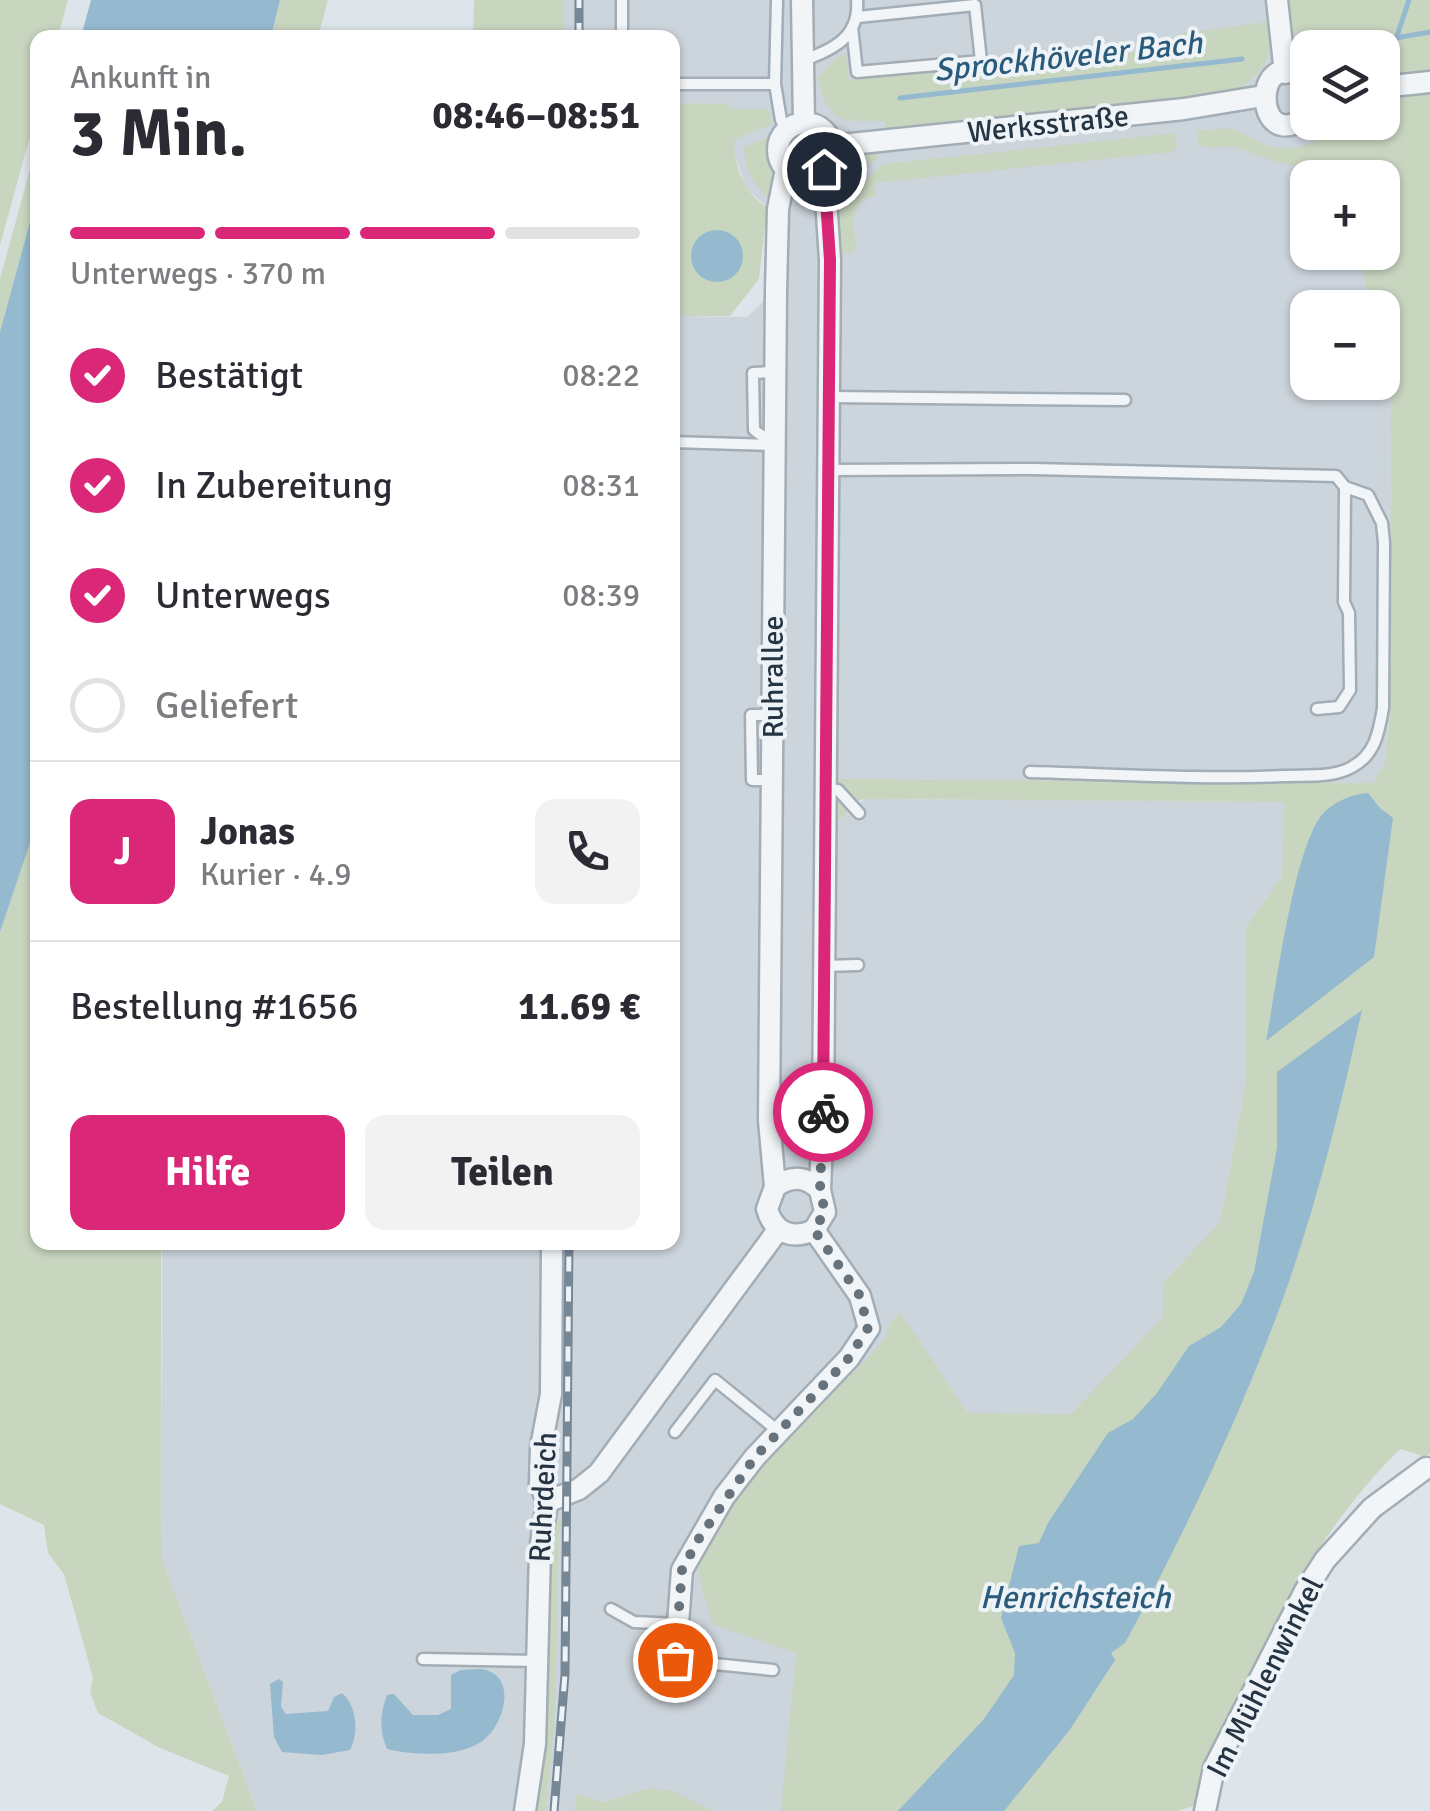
<!DOCTYPE html>
<html lang="de">
<meta charset="utf-8">
<style>
body{margin:0;font-family:Signika,sans-serif;background:#f2f2f3;color:#2b2b33;height:100vh;display:flex;flex-direction:column;font-size:38px;white-space:nowrap}
*{box-sizing:border-box;margin:0}
p{font-size:32px;color:#7c7c81}
.icon{flex:none;width:55px;height:55px;fill:none;stroke:currentColor;stroke-width:2;stroke-linecap:round;stroke-linejoin:round}
.map{position:relative;flex:1;overflow:hidden}
.sheet{position:absolute;left:30px;top:30px;width:650px;height:1220px;display:flex;flex-direction:column;background:#fff;border-radius:20px;box-shadow:0 2px 8px #0004}
.sheet>*{flex:none}
.fabs{position:absolute;left:1290px;top:30px;display:grid;gap:20px}
.fabs a{display:grid;place-items:center;width:110px;height:110px;border-radius:20px;background:#fff;box-shadow:0 2px 8px #0004;font-size:50px}
.pin{position:absolute;display:grid;place-items:center;width:85px;height:85px;color:#fff;margin:-42px;border:5px solid #fff;border-radius:50%;box-shadow:0 2px 10px #0007}
.courier{position:absolute;display:grid;place-items:center;width:100px;height:100px;margin:-50px;border:8px solid #db2777;border-radius:50%;background:#fff;color:#222;box-shadow:0 2px 12px #0007}
.head em{font-style:normal;font-weight:700}
.head div{display:flex;flex-direction:column-reverse}
.head{display:flex;align-items:center;justify-content:space-between;height:170px;padding:0 40px}
h1{font-size:65px;font-weight:700;line-height:75px}
.bar{display:grid;grid-template-columns:repeat(4,1fr);gap:15px 10px;align-content:center;height:120px;padding:0 40px}
.bar i{height:12px;border-radius:8px;background:#e1e1e2}
.bar .on{background:#db2777}
.bar p{grid-column:span 4}
.line{display:flex;align-items:center;gap:25px;padding:0 40px;border-top:2px solid #e1e1e2}
.line div{flex:1}
.round{display:grid;place-items:center;flex:none;width:105px;height:105px;border-radius:20px;background:#f2f2f3}
ol{padding:0 40px;list-style:none}
li{display:flex;align-items:center;gap:30px;height:110px}
li p{margin-inline-start:auto}
li .icon{padding:10px;border-radius:50%;background:#db2777;color:#fff;stroke-width:4}
li:last-child{color:#7c7c81}
li i{width:55px;height:55px;border:5px solid #e1e1e2;border-radius:50%}
.primary-button{display:flex;gap:20px;margin-top:auto;padding:20px 40px}
.primary-button a{flex:1;height:115px;border-radius:20px;background:#db2777;color:#fff;font-size:40px;font-weight:700;line-height:115px;text-align:center}
.primary-button a+a{background:#f2f2f3;color:#2b2b33}
.map>svg:first-child{display:block}
.built{fill:#ccd4dc}
.green{fill:#c8d5bf}
.water{fill:#95b9ce}
.lines{fill:none;stroke-linecap:round;stroke-linejoin:round}
.stream{stroke:#95b9ce;stroke-width:5}
.service-casing{stroke:#a3adb5;stroke-width:15}
.minor-casing{stroke:#a3adb5;stroke-width:25}
.service{stroke:#f2f5f7;stroke-width:10}
.minor{stroke:#f2f5f7;stroke-width:20}
.rail-casing{stroke:#768795;stroke-width:9}
.rail{stroke:#eef3f7;stroke-width:5;stroke-dasharray:15;stroke-linecap:butt}
.done{stroke:#66737d;stroke-width:10;stroke-dasharray:0 18}
.route{stroke:#db2777;stroke-width:12}
.labels{text-anchor:middle;stroke-width:8;stroke-linejoin:round;paint-order:stroke}
.street-label{font-size:30px;fill:#263543;stroke:#eef3f7}
.water-label{font-size:32px;font-style:italic;fill:#2b5b7b;stroke:#eef3f7}
</style>
<div class="map">
<svg width="1430" height="1811" viewBox="0 0 1430 1811">
<rect width="100%" height="100%" fill="#dee5ea"/>
<!-- built -->
<path class="built" d="M564 0H1286L1300 17 1313 47 1308 48V122L1345 123 1352 177 1308 178V252L1361 253 1368 307 1308 308V382L1377 383 1378 392H1391L1390 711 1385 765 1374 783 837 779 838 819 865 799 1284 802 1282 876 1246 927 1245 1086 1220 1222 1164 1283 1163 1317 1072 1414 811 1811H714L649 1788 603 1802 576 1795 574 1811H257L161 1557 162 1243 672 1242 673 316 747 317 766 299 767 208 745 186 734 151 673 175 672 38 564 37Z"/>
<!-- green -->
<path class="green" d="M0 0H68L58 37 38 38 37 111 0 245Z
M280 0H328L318 37 271 38Z
M474 0H564V37H473Z
M1286 0H1430V1454L1423 1456 1400 1449C1297 1551 1249 1676 1194 1806L1177 1811H781L796 1653 712 1624C708 1602 694 1578 702 1556 719 1504 785 1435 824 1397 842 1380 865 1364 880 1344 891 1330 883 1325 901 1313L967 1413 1071 1414 1163 1317V1283L1220 1222 1245 1086 1246 927 1282 876 1284 802 865 799 858 801 838 821 837 779 1373 783 1385 764 1390 711 1391 393 1378 392 1377 383 1382 382V308L1368 307 1361 253 1382 252V178L1319 177 1316 165C1280 168 1270 158 1237 148 1224 144 1210 152 1198 144L1197 131 1230 128 1271 147 1294 149 1316 141 1334 123 1382 122V48L1311 47 1304 34 1272 40C1265 71 1253 84 1223 94L887 132 884 121C842 121 829 125 818 78L834 60 846 52 849 80 1031 58 1047 62 1161 48 1177 34 1289 19Z
M673 103 729 104V109H768L772 124 734 140C735 169 743 190 767 208L759 279 730 316H673Z
M1176 133 1177 147 1172 152 875 183 876 197 862 199 853 218 856 247 852 253H839L834 211C857 200 863 176 885 164Z
M770 137 768 149 774 202C755 188 744 171 744 147Z
M37 144V196L0 332V279Z
M879 149 878 158C858 169 852 190 833 202 833 161 839 160 879 149Z
M37 819 38 1242 161 1243V1557L257 1811H212L222 1802 229 1776 160 1748 98 1713 90 1693 93 1678 64 1574 48 1553 44 1525 0 1504V932Z
M563 1519 559 1532 555 1712 546 1811H535L549 1555 557 1521Z
M649 1788 672 1791 714 1811H574L576 1794 603 1802Z"/>
<!-- water -->
<path class="water" d="M91 0H280L271 37H81Z
M37 196 38 819 0 932V332Z
M691 256a26 26 0 1 1 52 0a26 26 0 1 1-52 0Z
M1368 793 1380 808 1393 818 1374 957 1266 1041C1276 990 1293 853 1321 816 1332 802 1352 794 1368 793Z
M1362 1010C1340 1109 1316 1208 1281 1304 1238 1421 1184 1534 1125 1643L1111 1653 1115 1660 1069 1731 1004 1811H898L984 1719 1014 1675 1015 1653 1001 1618 1019 1546 1039 1543 1048 1523 1108 1433 1133 1419 1157 1393 1189 1346 1221 1327 1241 1304 1254 1272 1277 1148V1072Z
M461 1670C469 1670 479 1668 486 1670 518 1679 503 1728 481 1742 457 1758 413 1755 387 1749 379 1730 380 1713 387 1695L394 1694 413 1715H438L451 1709V1675Z
M279 1679 283 1682 281 1707 286 1714 328 1711 334 1697 342 1693C357 1706 359 1733 350 1750L322 1755 282 1752 274 1737 270 1684Z"/>
<g class="lines">
<!-- stream -->
<path class="stream" d="M1396 39 1409 0
M1339 48 1430 32
M900 98 1242 59"/>
<!-- service casing -->
<g class="service-casing">
<path id="service" d="M852 27 857 72 981 61 975 5 858 17
M622 38V0
M802 61C833 49 860 38 857 0
M672 84H775L777 0
M775 84 781 120 786 131
M829 397 1125 400
M672 442 775 445
M775 445 754 430 753 373 776 372
M829 470 1033 469 1336 476 1345 487 1344 602 1349 613 1350 690 1339 707 1317 709
M772 715H751L752 780H773
M1030 772C1115 774 1200 780 1284 776 1306 775 1333 778 1352 767 1375 755 1379 732 1383 708L1384 543 1382 523 1368 495 1345 487
M825 790H838L859 813
M824 966 858 965
M675 1432 715 1380 778 1431
M611 1609 634 1622 678 1624 675 1660 773 1670
M423 1659 537 1661"/>
</g>
<!-- minor casing -->
<g class="minor-casing">
<path id="minor" d="M802 0 804 123
M1277 0 1285 73
M1308 81C1251 36 1252 161 1308 115
M1382 87 1430 82
M778 150a27 27 0 1 1 54 0a27 27 0 1 1-54 0Z
M832 146 1184 109 1263 96
M786 169 778 209 776 291 769 1120 775 1187 767 1209C774 1233 792 1240 814 1230L825 1212 820 1190 823 1117 830 260 824 169
M775 1187C791 1175 806 1176 820 1190
M547 1502 579 1489 599 1473 778 1230
M678 1624 682 1570 724 1497 755 1457 849 1358 869 1328 860 1296 814 1230
M525 1811 535 1744 540 1551 547 1502 540 1484 541 1447 551 1394 552 1242
M1205 1811 1214 1768 1305 1591 1325 1560 1372 1508 1426 1468"/>
</g>
<!-- service -->
<use href="#service" class="service"/>
<!-- minor -->
<use href="#minor" class="minor"/>
<!-- rail casing -->
<g class="rail-casing">
<path id="rail" d="M579 38V0
M554 1811 565 1674 569 1242"/>
</g>
<!-- rail -->
<use href="#rail" class="rail"/>
</g>
<g class="lines">
<!-- done -->
<path class="done" d="M675 1660 682 1570 698 1540 755 1457 849 1358 868 1328 860 1296 814 1230 825 1212 820 1190 823 1112"/>
<!-- route -->
<path class="route" d="M823 1112 830 260 824 169"/>
</g>
<g class="labels">
<!-- street labels -->
<g class="street-label">
<text transform="translate(1048 124) rotate(-6)" y="10">Werksstraße</text>
<text transform="translate(773 677) rotate(-90)" y="10">Ruhrallee</text>
<text transform="translate(543 1497) rotate(-87)" y="10">Ruhrdeich</text>
<text transform="translate(1265 1677) rotate(-63)" y="10">Im Mühlenwinkel</text>
</g>
<!-- water labels -->
<g class="water-label">
<text transform="translate(1068 56) rotate(-6)" y="11">Sprockhöveler Bach</text>
<text x="1075" y="1608">Henrichsteich</text>
</g>
</g>
</svg>
<div class="fabs">
<a><svg class="icon" aria-label="layers" viewBox="0 0 24 24"><path d="M12 4l9 5-9 5-9-5zM3 14l9 5 9-5"/></svg></a>
<a>+</a>
<a>−</a>
</div>
<div class="pin" style="left:675px;top:1660px;background:#ea580c"><svg class="icon" aria-label="bag" viewBox="0 0 24 24"><path d="M5 8h14l-1 12H6zM9 8a3 3 0 0 1 6 0"/></svg></div>
<div class="pin" style="left:824px;top:169px;background:#1f2937"><svg class="icon" aria-label="home" viewBox="0 0 24 24"><path d="M3 11l9-7 9 7M6 9v11h12V9"/></svg></div>
<div class="courier" style="left:823px;top:1112px"><svg class="icon" aria-label="bike" viewBox="0 0 24 24"><circle cx="6" cy="16" r="4"/><circle cx="18" cy="16" r="4"/><path d="M6 16l4-8h5l3 8M10 8l3 8H6M13 5h3"/></svg></div>
<section class="sheet">
<div class="head"><div><h1>3 Min.</h1><p>Ankunft in</p></div><em>08:46–08:51</em></div>
<div class="bar"><i class="on"></i><i class="on"></i><i class="on"></i><i></i><p>Unterwegs · 370 m</p></div>
<ol>
<li><svg class="icon" aria-label="check" viewBox="0 0 24 24"><path d="M5 12l5 5 9-10"/></svg>Bestätigt<p>08:22</p></li>
<li><svg class="icon" aria-label="check" viewBox="0 0 24 24"><path d="M5 12l5 5 9-10"/></svg>In Zubereitung<p>08:31</p></li>
<li><svg class="icon" aria-label="check" viewBox="0 0 24 24"><path d="M5 12l5 5 9-10"/></svg>Unterwegs<p>08:39</p></li>
<li><i></i>Geliefert</li>
</ol>
<div class="line" style="height:180px"><b class="round" style="background:#db2777;color:#fff">J</b><div><b>Jonas</b><p>Kurier · 4.9</p></div><a class="round"><svg class="icon" aria-label="phone" viewBox="0 0 24 24"><path d="M5 4h4l2 5-3 2q2 4 5 5l2-3 5 2v4C11 20 4 13 5 4z"/></svg></a></div>
<div class="line" style="height:130px"><div>Bestellung #1656</div><b>11.69 €</b></div>
<div class="primary-button"><a>Hilfe</a><a>Teilen</a></div>
</section>
</div>
